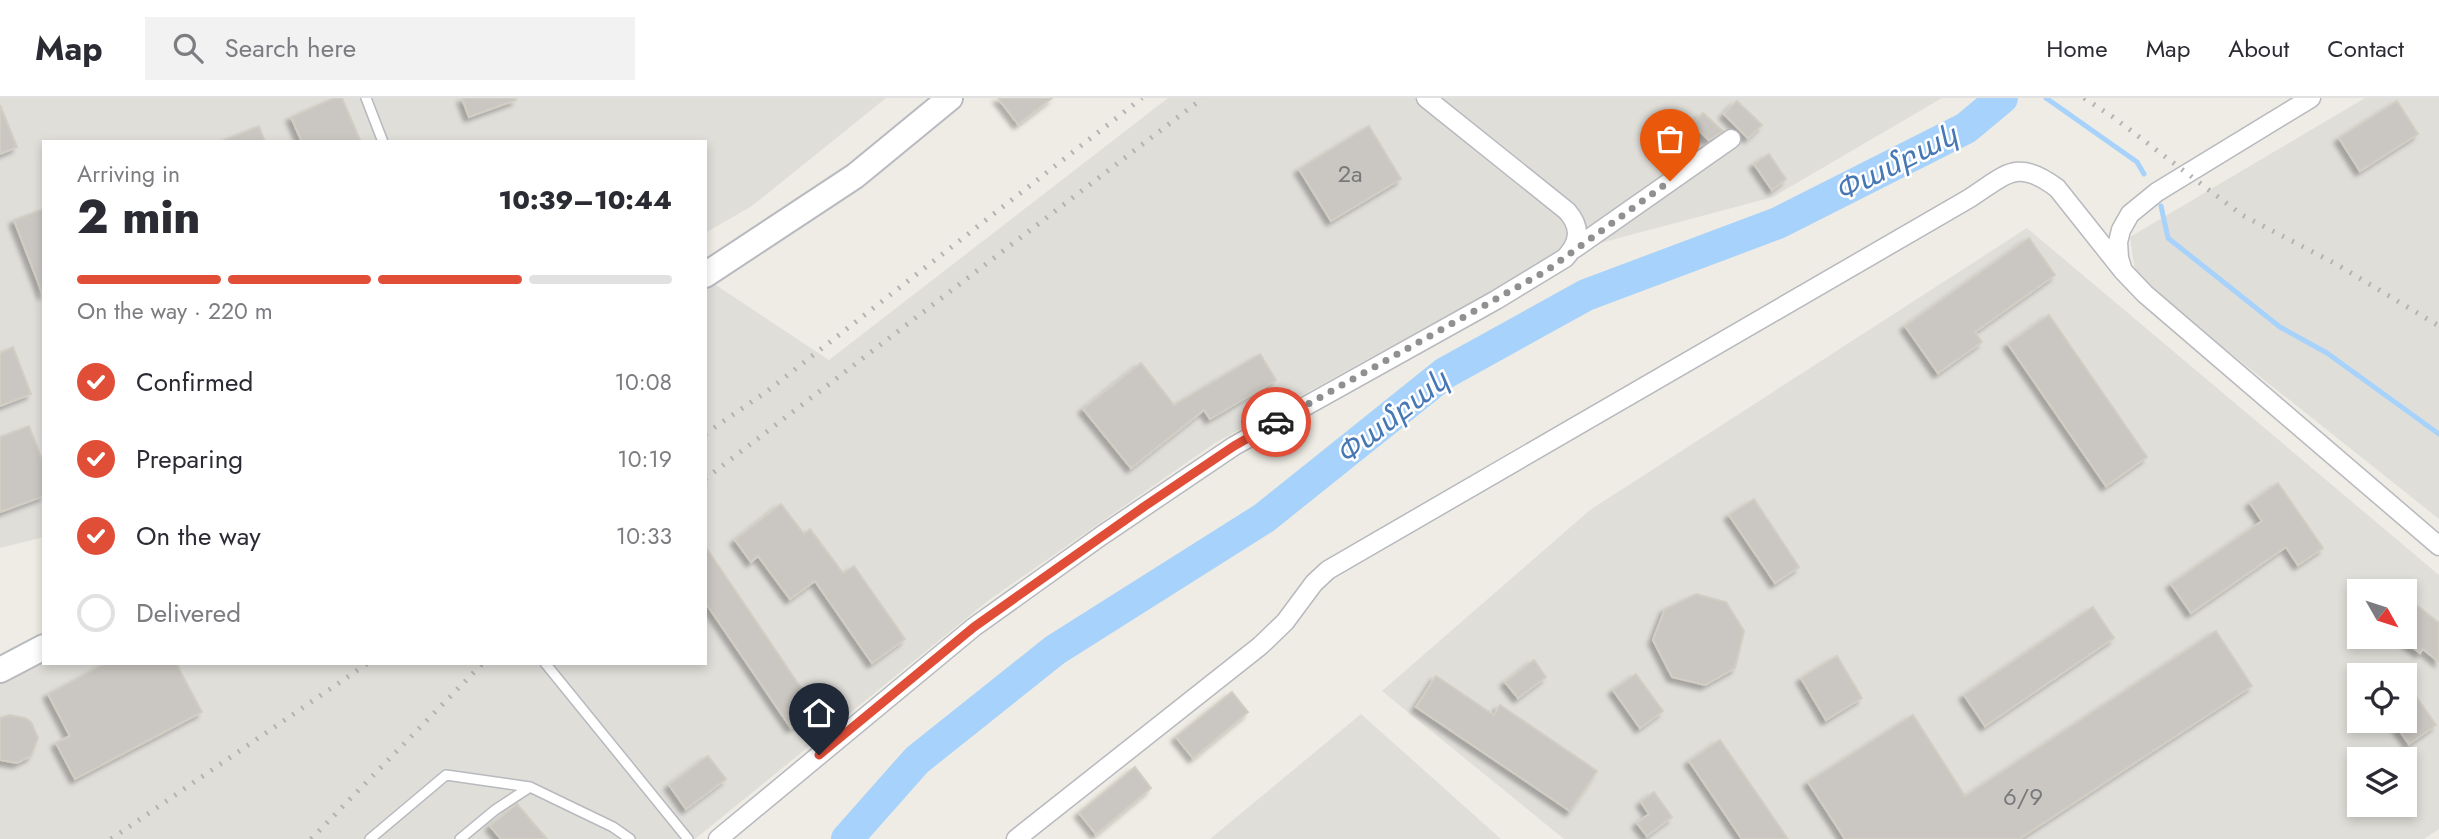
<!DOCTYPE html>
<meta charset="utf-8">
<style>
body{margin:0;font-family:Jost,"Noto Sans Armenian",sans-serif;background:#f2f2f3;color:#2b2b33;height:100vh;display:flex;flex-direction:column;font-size:26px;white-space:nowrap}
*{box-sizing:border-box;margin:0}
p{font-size:23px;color:#7c7c81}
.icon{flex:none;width:38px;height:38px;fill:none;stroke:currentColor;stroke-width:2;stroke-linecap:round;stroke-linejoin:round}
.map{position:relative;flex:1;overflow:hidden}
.drawer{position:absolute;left:42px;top:42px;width:665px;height:525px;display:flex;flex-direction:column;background:#fff;border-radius:0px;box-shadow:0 4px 10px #0003}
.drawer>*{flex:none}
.needle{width:46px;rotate:129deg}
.fabs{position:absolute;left:2347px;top:481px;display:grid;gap:14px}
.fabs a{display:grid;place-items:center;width:70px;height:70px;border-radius:0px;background:#fff;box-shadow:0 4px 10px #0003;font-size:35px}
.pin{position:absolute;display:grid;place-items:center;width:60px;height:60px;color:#fff;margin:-72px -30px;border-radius:50% 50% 50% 0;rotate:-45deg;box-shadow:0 0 7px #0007}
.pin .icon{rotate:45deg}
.courier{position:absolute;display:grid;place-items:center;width:70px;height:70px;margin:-35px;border:5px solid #e14e38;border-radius:50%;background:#fff;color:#222;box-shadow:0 2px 9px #0007}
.head em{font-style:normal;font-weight:800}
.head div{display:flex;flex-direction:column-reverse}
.head{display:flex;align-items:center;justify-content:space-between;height:119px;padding:0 35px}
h1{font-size:46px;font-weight:800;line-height:52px}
.bar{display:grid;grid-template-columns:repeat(4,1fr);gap:10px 7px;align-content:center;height:84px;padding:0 35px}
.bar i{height:9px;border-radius:5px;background:#e1e1e2}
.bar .current{background:#e14e38}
.bar p{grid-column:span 4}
ol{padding:0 35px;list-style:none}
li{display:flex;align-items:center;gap:21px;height:77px}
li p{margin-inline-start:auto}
li .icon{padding:7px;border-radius:50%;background:#e14e38;color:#fff;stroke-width:4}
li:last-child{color:#7c7c81}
li i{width:38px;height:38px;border:4px solid #e1e1e2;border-radius:50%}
header{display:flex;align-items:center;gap:42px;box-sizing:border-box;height:98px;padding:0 35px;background:#fff;border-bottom:2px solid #e1e1e2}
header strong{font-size:33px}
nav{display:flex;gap:38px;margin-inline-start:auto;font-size:24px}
.search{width:490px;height:63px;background:#f2f2f3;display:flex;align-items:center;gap:18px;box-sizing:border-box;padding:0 24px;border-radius:0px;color:#7c7c81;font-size:26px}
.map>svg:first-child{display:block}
.industrial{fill:#e0ded9;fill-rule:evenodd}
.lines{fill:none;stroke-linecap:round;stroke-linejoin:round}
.stream{stroke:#a7d2fb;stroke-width:5}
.river{stroke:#a7d2fb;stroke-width:32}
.building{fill:#cac6c2;stroke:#d2cec3;stroke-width:2;filter:url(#shadow)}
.service-casing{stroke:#b7b9be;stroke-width:12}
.minor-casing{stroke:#b7b9be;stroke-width:21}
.secondary-casing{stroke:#b8bac0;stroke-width:28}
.service{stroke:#fff;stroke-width:9}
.minor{stroke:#fff;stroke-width:18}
.secondary{stroke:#fff;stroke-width:24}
.rail{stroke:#b3b3b4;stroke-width:5;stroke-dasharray:2 9;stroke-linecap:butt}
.done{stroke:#8f9091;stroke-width:7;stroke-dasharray:0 12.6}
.route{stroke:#e14e38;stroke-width:9}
.labels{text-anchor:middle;stroke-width:5;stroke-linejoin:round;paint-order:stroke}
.number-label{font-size:24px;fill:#78797c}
.water-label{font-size:30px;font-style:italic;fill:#4878b4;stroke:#fff}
</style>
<header>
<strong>Map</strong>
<div class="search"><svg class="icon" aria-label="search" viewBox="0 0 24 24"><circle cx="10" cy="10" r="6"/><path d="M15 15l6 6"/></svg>Search here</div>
<nav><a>Home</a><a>Map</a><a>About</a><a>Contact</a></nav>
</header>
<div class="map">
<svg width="2439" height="741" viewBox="0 0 2439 741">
<defs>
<filter id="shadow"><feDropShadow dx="-4.5" dy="4.5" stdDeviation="2" flood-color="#0004"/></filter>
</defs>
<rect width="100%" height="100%" fill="#eeece4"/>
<!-- industrial -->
<path class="industrial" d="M0 0H886L752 108 705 135V44H44V439L0 450Z
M1168 0H1942L1773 99 1559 156 1215 345 989 502 695 741H0V586L44 562V565H705V187L711 184 829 262Z
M2365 0H2439V421L2136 180 2130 139Z
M2027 130 2439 477V731L2424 741H1564L1382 593 1590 412ZM2359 494H2404V539H2359ZM2359 578H2404V623H2359ZM2359 662H2404V707H2359Z
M1361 616 1501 741H1210Z"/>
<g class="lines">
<!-- stream -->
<path class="stream" d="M2046 0 2137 64 2144 76
M2161 108 2168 140 2280 229 2327 255 2439 336"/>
<!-- river -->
<path class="river" d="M847 741 917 662 1055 552 1264 420 1445 275 1586 197 1778 125 1966 30 2002 0"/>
</g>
<!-- building -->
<path class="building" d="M334 0H342L361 44H302L291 19Z
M462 0H515L516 2 469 19Z
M998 0H1052L1018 26Z
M1737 3 1762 27 1748 40 1724 16Z
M2397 3 2418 36 2360 73 2339 40Z
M0 7 17 49 0 56Z
M1703 15 1723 33 1709 42 1692 26Z
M259 28 265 44H222V43Z
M1369 28 1401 81 1331 123 1299 71Z
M1769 56 1786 81 1772 92 1754 66Z
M44 111V196L43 197 14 122Z
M2029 140 2055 177 1975 234 1982 244 1938 275 1905 228Z
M2049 217 2147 359 2106 388 2008 246Z
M13 249 31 296 0 308V255Z
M1260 256 1276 282 1210 321 1204 312 1131 370 1083 311 1141 265 1174 307Z
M29 328 44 367V398L0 414V339Z
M2278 385 2323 450 2298 467 2286 449 2191 515 2171 486 2262 423 2250 405Z
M1754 401 1799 469 1775 485 1729 417Z
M781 406 804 436 810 431 843 475 854 468 905 541 872 565 815 483 790 501 758 458 751 464 735 442Z
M705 448 816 612 791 630 705 504Z
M1696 496 1726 504 1744 533 1735 570 1705 587 1672 579 1653 542 1665 511Z
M2404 497 2439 525V564L2423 551 2420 555 2404 542Z
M2093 509 2114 540 1985 628 1964 597Z
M2216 533 2252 588 2019 741H1845L1808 684 1913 617 1965 698Z
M1837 558 1862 600 1826 622 1801 580Z
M1534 562 1546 579 1518 600 1505 584Z
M106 565H176L202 614 75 681 56 645 70 638 48 596Z
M1636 576 1663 613 1640 630 1613 592Z
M1436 578 1494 617 1500 607 1597 673 1570 713 1416 609Z
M2404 581 2436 627 2409 646 2397 629 2404 624Z
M1232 594 1248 614 1193 660 1176 639Z
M10 617 25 620 31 624 38 640 31 658 17 665 0 662V620Z
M1720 642 1788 741H1742L1689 663Z
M708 658 726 681 686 711 669 687Z
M1135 669 1151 690 1096 736 1079 715Z
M1654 694 1672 719 1647 738 1637 725 1649 716 1641 704Z
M517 706 547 741H501L490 728Z"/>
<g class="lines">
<!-- service casing -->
<g class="service-casing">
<path id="service" d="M366 0 383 44
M545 565 688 741
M370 741 446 677 530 689 613 729 630 741
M460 741 495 712 530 689"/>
</g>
<!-- minor casing -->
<g class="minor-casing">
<path id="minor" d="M2311 0 2157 94 2130 116 2121 132 2118 144 2119 160 2123 173 2145 196 2439 448
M1574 151 1731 41
M718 741 974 529 1101 438 1234 348 1496 202 1565 160C1579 145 1582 130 1567 113L1426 0
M1016 741 1260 548 1285 524 1314 485 1328 472 1970 100C2007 76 2017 60 2057 90L2123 173"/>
</g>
<!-- secondary casing -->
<g class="secondary-casing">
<path id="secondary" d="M705 177 855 78 950 0
M0 572 44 549"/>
</g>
<!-- service -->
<use href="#service" class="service"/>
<!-- minor -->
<use href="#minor" class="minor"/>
<!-- secondary -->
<use href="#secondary" class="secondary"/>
<!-- rail -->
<path class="rail" d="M2084 0 2113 19 2242 117 2336 166 2439 228
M705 336 766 294 1142 0
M705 381 1203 0
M111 741 368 565
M311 741 483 565"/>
</g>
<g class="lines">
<!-- done -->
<path class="done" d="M1276 324 1546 173 1670 83"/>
<!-- route -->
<path class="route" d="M819 657 974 529 1145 408 1234 348 1276 324"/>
</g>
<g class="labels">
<!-- number labels -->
<g class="number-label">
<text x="1350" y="84">2a</text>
<text x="2023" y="707">6/9</text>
</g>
<!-- water labels -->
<g class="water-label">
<text transform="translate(1896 65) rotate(-27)" y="10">Փամբակ</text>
<text transform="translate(1392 319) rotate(-38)" y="10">Փամբակ</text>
</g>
</g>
</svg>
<div class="fabs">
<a><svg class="needle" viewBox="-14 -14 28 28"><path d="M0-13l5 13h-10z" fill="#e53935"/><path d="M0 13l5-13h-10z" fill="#7c7c81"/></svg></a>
<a><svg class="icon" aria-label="locate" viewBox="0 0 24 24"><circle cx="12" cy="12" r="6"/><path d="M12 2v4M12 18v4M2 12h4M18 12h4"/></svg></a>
<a><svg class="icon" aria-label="layers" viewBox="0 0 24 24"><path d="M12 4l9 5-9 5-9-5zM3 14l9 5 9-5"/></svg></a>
</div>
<div class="pin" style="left:1670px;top:83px;background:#ea580c"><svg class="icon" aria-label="bag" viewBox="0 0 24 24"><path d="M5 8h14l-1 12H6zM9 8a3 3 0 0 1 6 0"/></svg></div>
<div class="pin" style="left:819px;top:657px;background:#1f2937"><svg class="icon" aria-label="home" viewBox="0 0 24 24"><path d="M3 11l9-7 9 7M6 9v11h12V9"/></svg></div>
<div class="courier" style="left:1276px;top:324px"><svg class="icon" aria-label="car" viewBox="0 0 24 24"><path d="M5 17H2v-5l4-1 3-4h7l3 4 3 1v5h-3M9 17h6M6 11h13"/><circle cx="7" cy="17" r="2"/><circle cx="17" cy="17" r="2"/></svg></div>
<section class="drawer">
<div class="head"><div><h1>2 min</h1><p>Arriving in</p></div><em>10:39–10:44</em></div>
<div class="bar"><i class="current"></i><i class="current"></i><i class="current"></i><i></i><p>On the way · 220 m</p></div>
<ol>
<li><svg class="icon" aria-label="check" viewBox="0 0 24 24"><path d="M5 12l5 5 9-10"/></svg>Confirmed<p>10:08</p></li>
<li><svg class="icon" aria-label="check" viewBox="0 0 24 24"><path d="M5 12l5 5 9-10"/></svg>Preparing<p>10:19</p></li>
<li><svg class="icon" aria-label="check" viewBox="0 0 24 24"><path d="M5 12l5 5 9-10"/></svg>On the way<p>10:33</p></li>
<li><i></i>Delivered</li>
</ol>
</section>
</div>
